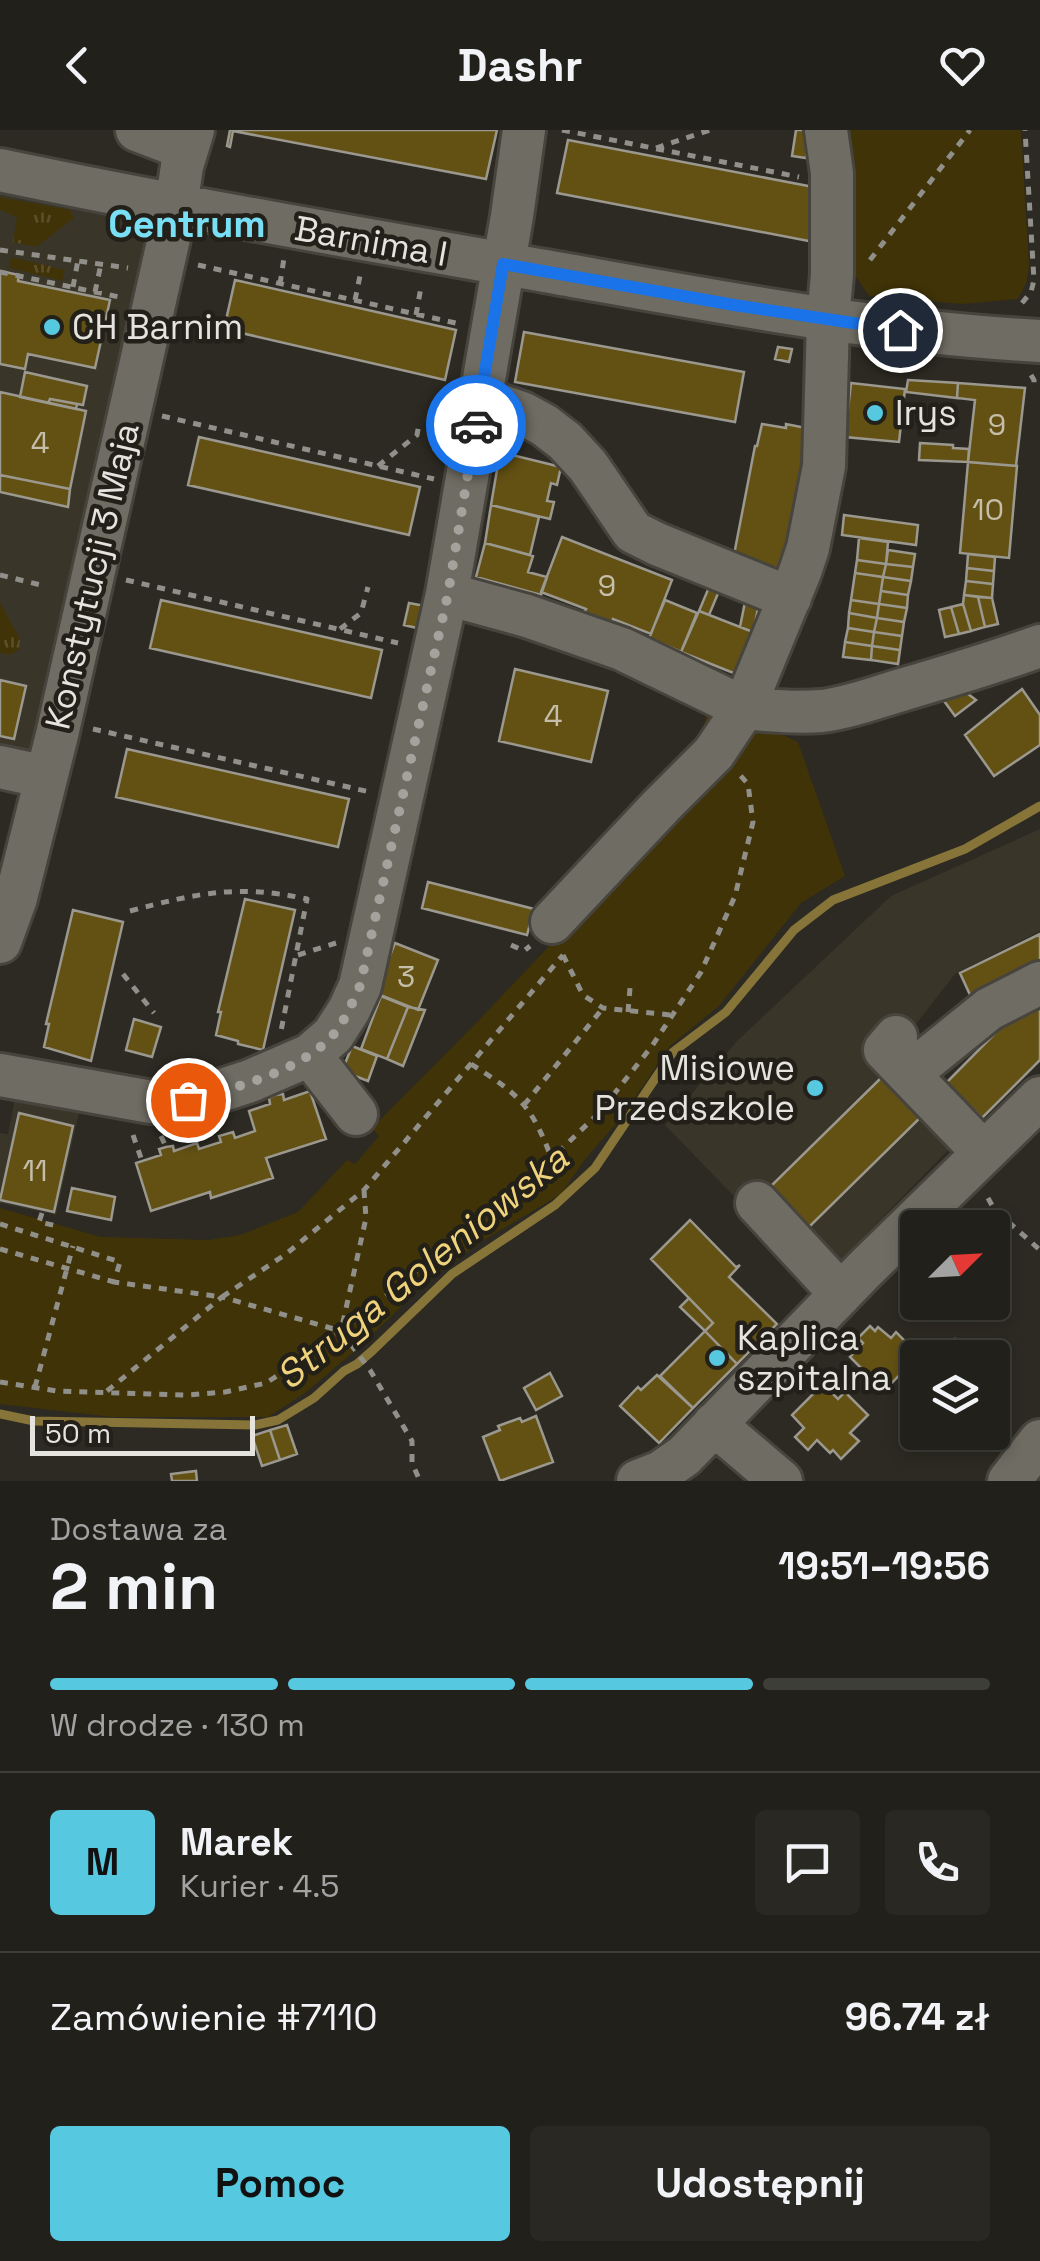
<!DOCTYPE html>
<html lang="pl">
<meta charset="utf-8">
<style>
body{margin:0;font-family:"Space Grotesk",sans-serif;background:#292823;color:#f1f3f6;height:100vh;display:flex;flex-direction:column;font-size:38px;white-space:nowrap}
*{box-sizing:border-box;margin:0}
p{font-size:32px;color:#a2a3a2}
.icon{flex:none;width:55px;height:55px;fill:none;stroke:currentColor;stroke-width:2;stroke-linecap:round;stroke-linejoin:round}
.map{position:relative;height:1351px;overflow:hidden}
.side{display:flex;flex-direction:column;background:#21201a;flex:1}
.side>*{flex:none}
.needle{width:65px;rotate:66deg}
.fabs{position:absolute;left:900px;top:1080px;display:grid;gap:20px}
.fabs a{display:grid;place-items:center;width:110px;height:110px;border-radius:10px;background:#21201a;box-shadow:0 5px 15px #0003,0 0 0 2px #3e3e39;font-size:50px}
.scale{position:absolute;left:30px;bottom:25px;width:225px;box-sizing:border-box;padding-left:10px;border:5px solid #e4e3de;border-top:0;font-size:28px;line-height:35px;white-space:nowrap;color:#e4e3de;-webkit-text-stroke:8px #232019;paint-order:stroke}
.pin{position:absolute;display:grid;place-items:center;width:85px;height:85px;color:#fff;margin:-42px;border:5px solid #fff;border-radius:50%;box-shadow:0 2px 10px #0007}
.courier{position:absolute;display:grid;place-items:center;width:100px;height:100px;margin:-50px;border:8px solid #1a73e8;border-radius:50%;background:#fff;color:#222;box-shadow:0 2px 12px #0007}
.head em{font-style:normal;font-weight:700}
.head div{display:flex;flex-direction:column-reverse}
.head{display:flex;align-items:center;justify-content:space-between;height:170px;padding:0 50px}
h1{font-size:65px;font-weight:700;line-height:75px}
.bar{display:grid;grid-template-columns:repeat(4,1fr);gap:15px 10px;align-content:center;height:120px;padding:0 50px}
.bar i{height:12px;border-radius:8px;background:#3e3e39}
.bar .active{background:#56c9e1}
.bar p{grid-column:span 4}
.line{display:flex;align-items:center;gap:25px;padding:0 50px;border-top:2px solid #3e3e39}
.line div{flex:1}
.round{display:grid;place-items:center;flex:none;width:105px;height:105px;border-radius:10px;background:#292823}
.primary-button{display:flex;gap:20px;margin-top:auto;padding:20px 50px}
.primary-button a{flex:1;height:115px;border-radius:10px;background:#56c9e1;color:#111;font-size:40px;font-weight:700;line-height:115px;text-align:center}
.primary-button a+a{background:#292823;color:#f1f3f6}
header{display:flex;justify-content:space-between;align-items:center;height:130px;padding:0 50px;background:#21201a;font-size:45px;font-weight:700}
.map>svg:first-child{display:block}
.built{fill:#393528}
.grass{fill:url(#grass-tufts)}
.park{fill:#3f3307}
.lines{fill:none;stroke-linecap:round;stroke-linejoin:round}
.stream{stroke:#877439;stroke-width:9}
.building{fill:#635113;stroke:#9b988f;stroke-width:2.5}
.minor-casing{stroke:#47443e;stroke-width:48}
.path{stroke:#918f89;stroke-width:5;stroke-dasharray:8 8;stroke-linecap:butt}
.minor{stroke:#6f6c63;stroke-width:42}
.done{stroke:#a4a29c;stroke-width:10;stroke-dasharray:0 18}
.route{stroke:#1a73e8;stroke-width:12}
.poi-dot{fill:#56c9e1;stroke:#232019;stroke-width:4}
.labels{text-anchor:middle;stroke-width:9;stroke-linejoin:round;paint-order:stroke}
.number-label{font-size:30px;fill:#c4beab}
.street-label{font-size:35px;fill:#e4e3de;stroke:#232019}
.poi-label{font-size:35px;fill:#e4e3de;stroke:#232019;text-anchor:start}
.neighbourhood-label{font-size:38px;font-weight:bold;fill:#79dff5;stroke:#232019}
.water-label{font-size:38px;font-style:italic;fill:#efd37c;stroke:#232019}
</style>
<header><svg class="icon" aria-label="back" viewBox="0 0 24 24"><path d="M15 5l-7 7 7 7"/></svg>Dashr<svg class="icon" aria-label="heart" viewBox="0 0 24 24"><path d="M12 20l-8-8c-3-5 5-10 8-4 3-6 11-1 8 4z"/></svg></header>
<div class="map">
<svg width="1040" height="1351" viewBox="0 0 1040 1351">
<defs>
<pattern id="grass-tufts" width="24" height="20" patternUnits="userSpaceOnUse" patternTransform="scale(2.5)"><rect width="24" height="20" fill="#3f3307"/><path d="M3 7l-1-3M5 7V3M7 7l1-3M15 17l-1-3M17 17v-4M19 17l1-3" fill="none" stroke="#5b502b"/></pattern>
</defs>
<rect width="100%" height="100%" fill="#2c2a22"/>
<!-- built -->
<path class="built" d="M0 55 134 86 143 98V115L37 623 0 615Z
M1040 699V801L955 844 895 921 971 997 818 1153 665 995 737 911 891 766Z
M15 968 80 978 56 1085 0 1073V1003L8 1004Z"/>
<!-- grass -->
<path class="grass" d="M0 67 70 80 74 88 36 117 13 112 17 87 0 80Z
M11 127 65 140 62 151 10 138Z
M0 473 20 509 19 519 10 525 0 523Z"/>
<!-- park -->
<path class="park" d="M841 0H1021L1029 135 1027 151 1018 169 963 174 869 166 849 136Z
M710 571 798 612 845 746 801 773 719 876 670 916 622 987 586 1028 561 1064 484 1110 424 1154 364 1213 305 1263 268 1287H112L0 1274V1078L101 1107 209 1110 240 1105 298 1082 347 1030 355 1034 379 1006 372 998 480 889 656 703 691 645Z"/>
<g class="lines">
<!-- stream -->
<path class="stream" d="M0 1284 34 1291 255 1295 278 1290 314 1268 344 1241 357 1234 372 1221 452 1144 555 1075 595 1038 673 922 726 882 794 800 833 770 965 719 1040 676"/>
</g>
<!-- building -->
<path class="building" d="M230 0H497L486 49 233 1 230 17 227 16Z
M796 0H810L806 28 792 26Z
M568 10 824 59 814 112 557 63Z
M0 141 19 145 18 151 110 170 95 238 28 224 25 239 0 234Z
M235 150 456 200 445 250 224 199Z
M524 202 744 242 735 292 515 252Z
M778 217 792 219 789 232 775 229Z
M25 242 87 256 83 275 50 269 48 273 20 267Z
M908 250 958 253 957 268 906 262Z
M851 253 905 259 899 312 845 307Z
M958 253 1025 258 1016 336 968 332 975 270 957 268Z
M0 262 86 281 70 359 0 345Z
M50 269 77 274 76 279 48 273Z
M762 294 786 298V294L811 299 783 439 733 430 755 316H757Z
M438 297 455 300 451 323 434 320Z
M199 307 420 357 409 405 188 355Z
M920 313 953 315V318L969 319 968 332 919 330Z
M500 322 561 337 557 355 551 353 547 371 554 372 550 389 491 375Z
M968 332 1017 336 1009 428 960 423Z
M0 345 70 359 68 377 0 362Z
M491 375 539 387 530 425 485 413Z
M844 385 918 395 916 415 842 405Z
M562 407 672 450 651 504 613 489 612 494 584 483 586 479 541 462Z
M859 408 888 412 886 434 857 430Z
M485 413 533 426 528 442 547 447 541 465 476 447Z
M888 420 915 424 913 437 886 434Z
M968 424 995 427 994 441 967 438Z
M857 430 886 434 883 447 855 443Z
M886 434 913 437 911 451 883 447Z
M967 438 994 441 993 454 966 451Z
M855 443 883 447 879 474 851 470Z
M883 447 911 451 908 465 881 461Z
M712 450 722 454 709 485 699 481Z
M966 451 993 454 992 468 964 465Z
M881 461 908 465 907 478 879 474Z
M964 465 978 467 985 497 971 501 963 474Z
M978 467 992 468 998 494 985 497Z
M161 470 382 520 371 568 150 518Z
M665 470 697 483 681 522 649 508Z
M851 470 879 474 877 488 849 483Z
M745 472 759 474 753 502 740 497Z
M409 473 425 476 421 499 404 495Z
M879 474 907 478 904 492 877 488Z
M963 474 971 501 959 504 951 477Z
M951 477 959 504 945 507 939 480Z
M699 481 753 502 741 546 681 522Z
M849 483 877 488 874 502 848 498Z
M877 488 904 492 902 506 874 502Z
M848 498 874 502 872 516 845 512Z
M874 502 902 506 900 520 872 516Z
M845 512 872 516 871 530 843 527Z
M872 516 900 520 898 534 871 530Z
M515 539 608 561 591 632 499 611Z
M0 550 26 556 14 609 0 606Z
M959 557 976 570 955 586 939 564Z
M1022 559 1040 585V615L994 646 965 605Z
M127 619 349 669 338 717 116 667Z
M428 752 534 779 527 805 422 778Z
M245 769 295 780 263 920 238 914V911L216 905 221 882H218Z
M73 780 123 792 91 931 44 917 49 894H46Z
M1040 804V836L971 867 960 843Z
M395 813 438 830 418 880 375 863Z
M381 866 408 877 387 929 361 919Z
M1031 867 1040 876V930L982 988 946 953Z
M408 877 425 880 403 936 387 929Z
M134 889 161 897 152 927 126 920Z
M352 916 377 926 368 951 342 941Z
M887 942 926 982 809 1097 770 1057Z
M310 961 326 1009 266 1028 273 1048 211 1068 210 1062 151 1081 136 1033 161 1025 159 1019 166 1017 173 1016 174 1021 197 1013 199 1019 221 1012 219 1006 233 1002 235 1008 255 1001 249 981 270 974 269 968 275 965 283 964 284 970Z
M19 983 73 996 54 1082 0 1070Z
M72 1058 115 1067 111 1090 67 1081Z
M690 1090 736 1137 740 1135 729 1147 777 1194 737 1234 705 1201 713 1193 651 1129Z
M689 1168 713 1193 705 1201 680 1177Z
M870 1196 875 1201 878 1197 891 1208 896 1202 906 1212 900 1219 913 1231 884 1261 850 1227 863 1213 858 1208Z
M705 1201 737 1234 693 1278 660 1246Z
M955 1209 966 1219 959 1228H939Z
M550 1243 562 1266 536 1280 524 1258Z
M657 1245 693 1278 659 1313 620 1276 638 1257 641 1260Z
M823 1254 838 1269 845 1262 868 1285 850 1303 859 1311 841 1329 833 1320 830 1323 817 1310 808 1320 795 1307 804 1298 792 1285Z
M536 1286 553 1332 500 1351 483 1307 500 1300 498 1296 520 1288 522 1292Z
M287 1295 297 1324 280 1330 270 1300Z
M270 1300 280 1330 262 1336 252 1306Z
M196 1341 197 1351H172L171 1344Z"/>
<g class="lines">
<!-- minor casing -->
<g class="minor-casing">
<path id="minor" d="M137 0 187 19
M0 40C181 78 363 109 545 141 709 170 873 202 1040 211
M481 269 522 283 544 295 565 311 588 336 633 402 657 414 790 468
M447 464 527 486 622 519 744 578C771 581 796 583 822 581 848 578 874 568 898 561 946 547 993 533 1040 516
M0 637 46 647
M552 792 661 676 714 623 744 578 800 442 808 418 824 336 828 190 832 144V43L826 0
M0 812 16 768 57 605 176 77 182 36 193 0
M896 907 885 920 983 1022
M310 925 356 984
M916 938 989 879 1040 853
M0 945 151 972H171L207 965 250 951 310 925 333 905 349 880 360 856 447 464 512 86 524 0
M757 1073 841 1164
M714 1294 781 1351
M638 1351 661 1342 684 1326 864 1140 1040 968
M1009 1351 1040 1311"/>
</g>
<!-- path -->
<path class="path" d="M562 0 799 47
M656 18 710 0
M0 120 128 138
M870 130 970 0
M198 135 460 194
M0 142 119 167
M280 154 284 128
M73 157 78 130
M95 162 101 134
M355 170 360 146
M1022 173 1031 162 1034 150 1025 0
M416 185 421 157
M1031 245 1034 250V260
M162 286 434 349
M378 336 417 305 419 294
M0 445 45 456
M126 450 398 513
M340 499 361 483 368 457
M93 599 370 662
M130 781C197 763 238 754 307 769L281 901
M511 815 524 821 530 816
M298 825 336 813
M563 825 583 865 603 878 671 885
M123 844 154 883
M628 882 630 858
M471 934C518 964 531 974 551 1027
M524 975 603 878
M133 1005 142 1031
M161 1006 166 1017
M364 1060 366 1088 341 1201 370 1240 412 1311V1333L420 1351
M988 1068 994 1079 1040 1120
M42 1083 39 1092 57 1096
M0 1094 120 1132 114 1152 222 1167 286 1124 364 1060 563 825
M0 1119 114 1152
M0 1252 57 1261 187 1265 225 1262 266 1253 311 1224 381 1170 551 1029 599 983 652 916 701 842 735 766 753 692 748 654 739 644
M35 1257 73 1116
M107 1261 222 1167 341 1201"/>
<!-- minor -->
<use href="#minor" class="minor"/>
</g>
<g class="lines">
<!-- done -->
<path class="done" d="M188 970C234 958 300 942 333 905 345 891 352 873 360 856L448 464 476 295"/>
<!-- route -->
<path class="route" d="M476 295 503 134 734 175 900 200"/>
</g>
<!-- markers -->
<g class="poi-dot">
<circle cx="52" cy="197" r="10"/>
<circle cx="875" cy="283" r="10"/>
<circle cx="815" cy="958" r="10"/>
<circle cx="717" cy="1228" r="10"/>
</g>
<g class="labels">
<!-- number labels -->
<g class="number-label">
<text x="997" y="305">9</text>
<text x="40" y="323">4</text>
<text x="988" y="390">10</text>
<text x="607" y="466">9</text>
<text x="553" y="596">4</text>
<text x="406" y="857">3</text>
<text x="35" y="1051">11</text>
</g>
<!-- street labels -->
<g class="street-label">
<text transform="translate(371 111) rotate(10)" y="12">Barnima I</text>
<text transform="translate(92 446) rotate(-77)" y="12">Konstytucji 3 Maja</text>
</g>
<!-- poi labels -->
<g class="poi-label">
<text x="72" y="209">CH Barnim</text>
<text x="895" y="295">Irys</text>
<text x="795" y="950" text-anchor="end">Misiowe<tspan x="795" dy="40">Przedszkole</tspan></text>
<text x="737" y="1220">Kaplica<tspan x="737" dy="40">szpitalna</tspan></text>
</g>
<!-- neighbourhood labels -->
<g class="neighbourhood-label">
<text x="187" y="107">Centrum</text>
</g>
<!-- water labels -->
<g class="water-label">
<text transform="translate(422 1137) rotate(-39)" y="13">Struga Goleniowska</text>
</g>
</g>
</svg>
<div class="fabs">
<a><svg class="needle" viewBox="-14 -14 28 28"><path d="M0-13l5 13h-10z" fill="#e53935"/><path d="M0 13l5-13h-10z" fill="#a2a3a2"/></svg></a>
<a><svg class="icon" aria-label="layers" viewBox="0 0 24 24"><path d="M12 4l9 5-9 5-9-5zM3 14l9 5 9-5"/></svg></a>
</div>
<div class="scale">50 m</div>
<div class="pin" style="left:188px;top:970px;background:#ea580c"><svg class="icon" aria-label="bag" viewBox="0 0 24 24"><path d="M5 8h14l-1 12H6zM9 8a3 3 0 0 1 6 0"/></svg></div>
<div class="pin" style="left:900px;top:200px;background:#1f2937"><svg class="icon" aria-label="home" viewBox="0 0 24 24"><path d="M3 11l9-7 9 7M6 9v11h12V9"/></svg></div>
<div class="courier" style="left:476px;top:295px"><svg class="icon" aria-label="car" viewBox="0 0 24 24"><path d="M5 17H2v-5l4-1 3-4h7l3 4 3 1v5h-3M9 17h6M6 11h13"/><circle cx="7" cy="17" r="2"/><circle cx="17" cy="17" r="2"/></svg></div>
</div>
<section class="side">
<div class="head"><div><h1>2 min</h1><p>Dostawa za</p></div><em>19:51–19:56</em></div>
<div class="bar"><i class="active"></i><i class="active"></i><i class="active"></i><i></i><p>W drodze · 130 m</p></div>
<div class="line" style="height:180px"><b class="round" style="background:#56c9e1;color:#111">M</b><div><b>Marek</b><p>Kurier · 4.5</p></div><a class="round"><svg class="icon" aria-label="chat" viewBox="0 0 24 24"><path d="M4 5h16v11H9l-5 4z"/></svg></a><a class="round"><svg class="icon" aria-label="phone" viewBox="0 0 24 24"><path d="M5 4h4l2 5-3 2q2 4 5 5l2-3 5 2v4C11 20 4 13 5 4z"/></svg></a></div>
<div class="line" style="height:130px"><div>Zamówienie #7110</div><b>96.74 zł</b></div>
<div class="primary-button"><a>Pomoc</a><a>Udostępnij</a></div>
</section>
